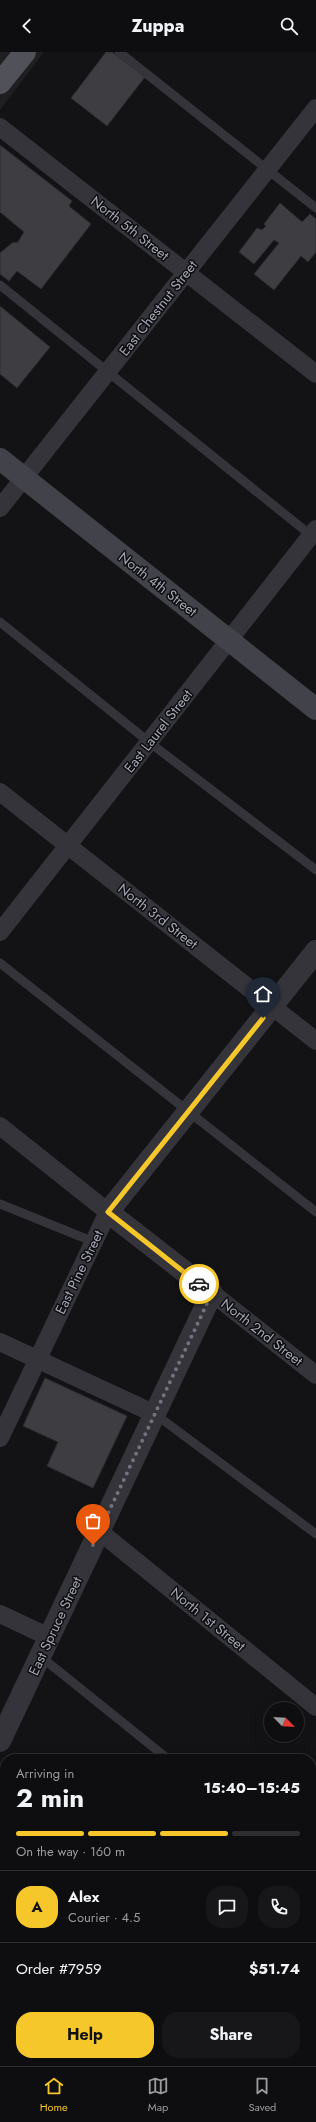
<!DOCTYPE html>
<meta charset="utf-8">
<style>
body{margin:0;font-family:Jost,sans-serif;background:#171719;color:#f1f3f6;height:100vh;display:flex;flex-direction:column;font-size:15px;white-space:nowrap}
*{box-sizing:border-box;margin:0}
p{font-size:13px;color:#9b9c9f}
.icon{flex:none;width:22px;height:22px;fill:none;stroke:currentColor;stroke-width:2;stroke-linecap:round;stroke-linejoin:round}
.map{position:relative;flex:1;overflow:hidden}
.sheet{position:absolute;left:0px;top:1702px;width:316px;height:312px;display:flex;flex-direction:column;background:#0e0e10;border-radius:16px 16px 0 0;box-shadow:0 4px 16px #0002,0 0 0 1px #2e2e30}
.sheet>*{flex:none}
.needle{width:26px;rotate:115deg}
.fabs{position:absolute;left:264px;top:1650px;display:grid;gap:8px}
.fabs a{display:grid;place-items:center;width:40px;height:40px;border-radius:50%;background:#0e0e10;box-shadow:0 4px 16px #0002,0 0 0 1px #2e2e30;font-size:20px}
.pin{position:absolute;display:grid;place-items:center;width:34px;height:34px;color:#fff;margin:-41px -17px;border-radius:50% 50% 50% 0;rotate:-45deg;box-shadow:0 0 4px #0007}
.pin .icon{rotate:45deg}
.courier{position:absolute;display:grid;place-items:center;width:40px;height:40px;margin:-20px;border:3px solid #f6c72a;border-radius:50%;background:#fff;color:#222;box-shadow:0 1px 5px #0007}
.summary em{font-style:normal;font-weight:700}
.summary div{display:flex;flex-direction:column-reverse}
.summary{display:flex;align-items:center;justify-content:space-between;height:68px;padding:0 16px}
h1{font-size:26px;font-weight:700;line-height:30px}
.bar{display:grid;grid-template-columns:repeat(4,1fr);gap:6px 4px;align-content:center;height:48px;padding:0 16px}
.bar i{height:5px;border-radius:3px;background:#2e2e30}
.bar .selected{background:#f6c72a}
.bar p{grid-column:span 4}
.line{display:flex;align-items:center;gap:10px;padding:0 16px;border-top:1px solid #2e2e30}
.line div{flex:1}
.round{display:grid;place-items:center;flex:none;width:42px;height:42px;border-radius:16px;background:#171719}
.cta{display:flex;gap:8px;margin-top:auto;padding:8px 16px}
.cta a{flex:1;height:46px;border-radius:16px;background:#f6c72a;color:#111;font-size:16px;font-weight:700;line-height:46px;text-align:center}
.cta a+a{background:#171719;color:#f1f3f6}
header{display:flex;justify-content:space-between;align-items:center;height:52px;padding:0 16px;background:#0e0e10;font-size:18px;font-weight:700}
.tab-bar{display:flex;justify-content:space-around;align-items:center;height:56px;border-top:1px solid #2e2e30;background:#0e0e10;font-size:11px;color:#9b9c9f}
.tab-bar a{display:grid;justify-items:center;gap:2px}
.tab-bar .selected{color:#f6c72a}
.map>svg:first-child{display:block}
.built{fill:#1f1f22}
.green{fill:#1d251f}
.building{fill:#3d3d42;stroke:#2d2d31}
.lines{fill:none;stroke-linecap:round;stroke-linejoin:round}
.service{stroke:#34343a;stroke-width:9}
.minor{stroke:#34343a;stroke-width:18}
.tertiary{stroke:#34343a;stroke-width:22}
.secondary{stroke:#42434a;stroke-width:22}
.primary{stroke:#505159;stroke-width:22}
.done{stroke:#71737d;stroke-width:4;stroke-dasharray:0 7.2}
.route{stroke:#f6c72a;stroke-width:5}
.labels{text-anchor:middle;stroke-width:3;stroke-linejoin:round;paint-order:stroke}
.street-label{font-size:14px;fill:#a4a7b5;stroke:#0e0e10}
</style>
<header><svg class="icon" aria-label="back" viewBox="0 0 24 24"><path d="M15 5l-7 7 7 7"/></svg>Zuppa<svg class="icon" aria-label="search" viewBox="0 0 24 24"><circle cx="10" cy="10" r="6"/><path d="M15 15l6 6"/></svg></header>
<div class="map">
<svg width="316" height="2014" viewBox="0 0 316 2014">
<rect width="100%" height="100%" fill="#131315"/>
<!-- built -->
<path class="built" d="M0 0H44L0 58Z"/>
<!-- green -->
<path class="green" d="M0 1756 5 1760V2009H311V1996L316 2000V2014H0Z"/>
<!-- building -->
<path class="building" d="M106 0H112L145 25 107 74 71 46Z
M0 93 72 149 69 154 91 172 41 237 17 219 9 229 0 222V201L12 191 18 190 24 180 0 160Z
M280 151 302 170 310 162 316 167V200L308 210 301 204 274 238 254 222 279 191 274 188 254 212 239 200 257 176 262 178 266 174 264 172Z
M0 254 50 295 17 336 0 322Z
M45 1326 127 1364 93 1436 47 1414 58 1390 23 1374Z"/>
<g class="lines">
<!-- service -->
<path class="service" d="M119 0 316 156
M0 233 313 485
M0 570 149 690 316 818
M0 911 316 1160
M0 1152 94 1190
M155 1362 316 1482
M40 1604 168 1707
M311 1822 316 1826"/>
<!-- minor -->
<path class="minor" d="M0 75 316 322
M0 456 316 56
M0 740 316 989
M0 880 316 477
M0 1074 108 1160 0 1386
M212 1241 316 1323
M0 1290 155 1362
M99 1479 316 1655
M0 1562 49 1585
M0 1744 5 1748
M311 1752 316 1745
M311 1986 316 1990"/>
<!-- tertiary -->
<path class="tertiary" d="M0 1689 212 1241 108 1160 316 899"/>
<!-- secondary -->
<path class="secondary" d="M0 407 316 657"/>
<!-- primary -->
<path class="primary" d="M0 31 25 0"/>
</g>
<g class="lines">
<!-- done -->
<path class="done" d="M93 1493 212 1241 199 1232"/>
<!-- route -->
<path class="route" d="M199 1232 108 1160 263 966"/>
</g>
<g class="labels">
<!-- street labels -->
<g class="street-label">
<text transform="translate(130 176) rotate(38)" y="5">North 5th Street</text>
<text transform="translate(158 256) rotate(-52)" y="5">East Chestnut Street</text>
<text transform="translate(158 532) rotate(38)" y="5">North 4th Street</text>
<text transform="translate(158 679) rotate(-52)" y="5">East Laurel Street</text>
<text transform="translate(158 864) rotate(38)" y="5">North 3rd Street</text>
<text transform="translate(79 1220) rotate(-64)" y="5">East Pine Street</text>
<text transform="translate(262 1280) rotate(38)" y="5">North 2nd Street</text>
<text transform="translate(208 1567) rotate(39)" y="5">North 1st Street</text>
<text transform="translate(55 1574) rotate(-65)" y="5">East Spruce Street</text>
</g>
</g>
</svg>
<div class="fabs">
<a><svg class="needle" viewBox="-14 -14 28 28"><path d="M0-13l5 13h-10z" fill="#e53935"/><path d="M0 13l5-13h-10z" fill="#9b9c9f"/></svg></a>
</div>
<div class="pin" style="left:93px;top:1493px;background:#ea580c"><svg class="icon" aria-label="bag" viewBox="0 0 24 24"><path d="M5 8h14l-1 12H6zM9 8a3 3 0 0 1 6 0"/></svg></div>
<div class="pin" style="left:263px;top:966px;background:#1f2937"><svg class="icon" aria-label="home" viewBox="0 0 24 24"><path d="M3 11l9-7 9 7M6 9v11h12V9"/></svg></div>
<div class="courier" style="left:199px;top:1232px"><svg class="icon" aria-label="car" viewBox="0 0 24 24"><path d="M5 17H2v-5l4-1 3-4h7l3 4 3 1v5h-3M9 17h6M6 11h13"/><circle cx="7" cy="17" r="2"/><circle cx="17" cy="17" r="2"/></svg></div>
<section class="sheet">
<div class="summary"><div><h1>2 min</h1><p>Arriving in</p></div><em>15:40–15:45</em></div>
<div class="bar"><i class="selected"></i><i class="selected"></i><i class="selected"></i><i></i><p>On the way · 160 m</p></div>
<div class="line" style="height:72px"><b class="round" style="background:#f6c72a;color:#111">A</b><div><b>Alex</b><p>Courier · 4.5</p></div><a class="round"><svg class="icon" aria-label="chat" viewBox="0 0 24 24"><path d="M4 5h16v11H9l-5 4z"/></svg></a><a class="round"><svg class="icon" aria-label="phone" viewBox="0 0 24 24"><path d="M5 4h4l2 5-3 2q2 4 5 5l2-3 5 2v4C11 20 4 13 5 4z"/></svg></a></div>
<div class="line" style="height:52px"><div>Order #7959</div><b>$51.74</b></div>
<div class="cta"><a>Help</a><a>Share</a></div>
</section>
</div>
<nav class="tab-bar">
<a class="selected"><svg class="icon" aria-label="home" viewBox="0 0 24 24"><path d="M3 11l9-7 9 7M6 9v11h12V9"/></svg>Home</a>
<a><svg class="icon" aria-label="map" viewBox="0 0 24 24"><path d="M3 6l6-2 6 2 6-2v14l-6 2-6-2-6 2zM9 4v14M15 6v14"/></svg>Map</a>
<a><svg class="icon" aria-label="saved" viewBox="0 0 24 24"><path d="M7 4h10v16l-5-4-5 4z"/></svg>Saved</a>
</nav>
